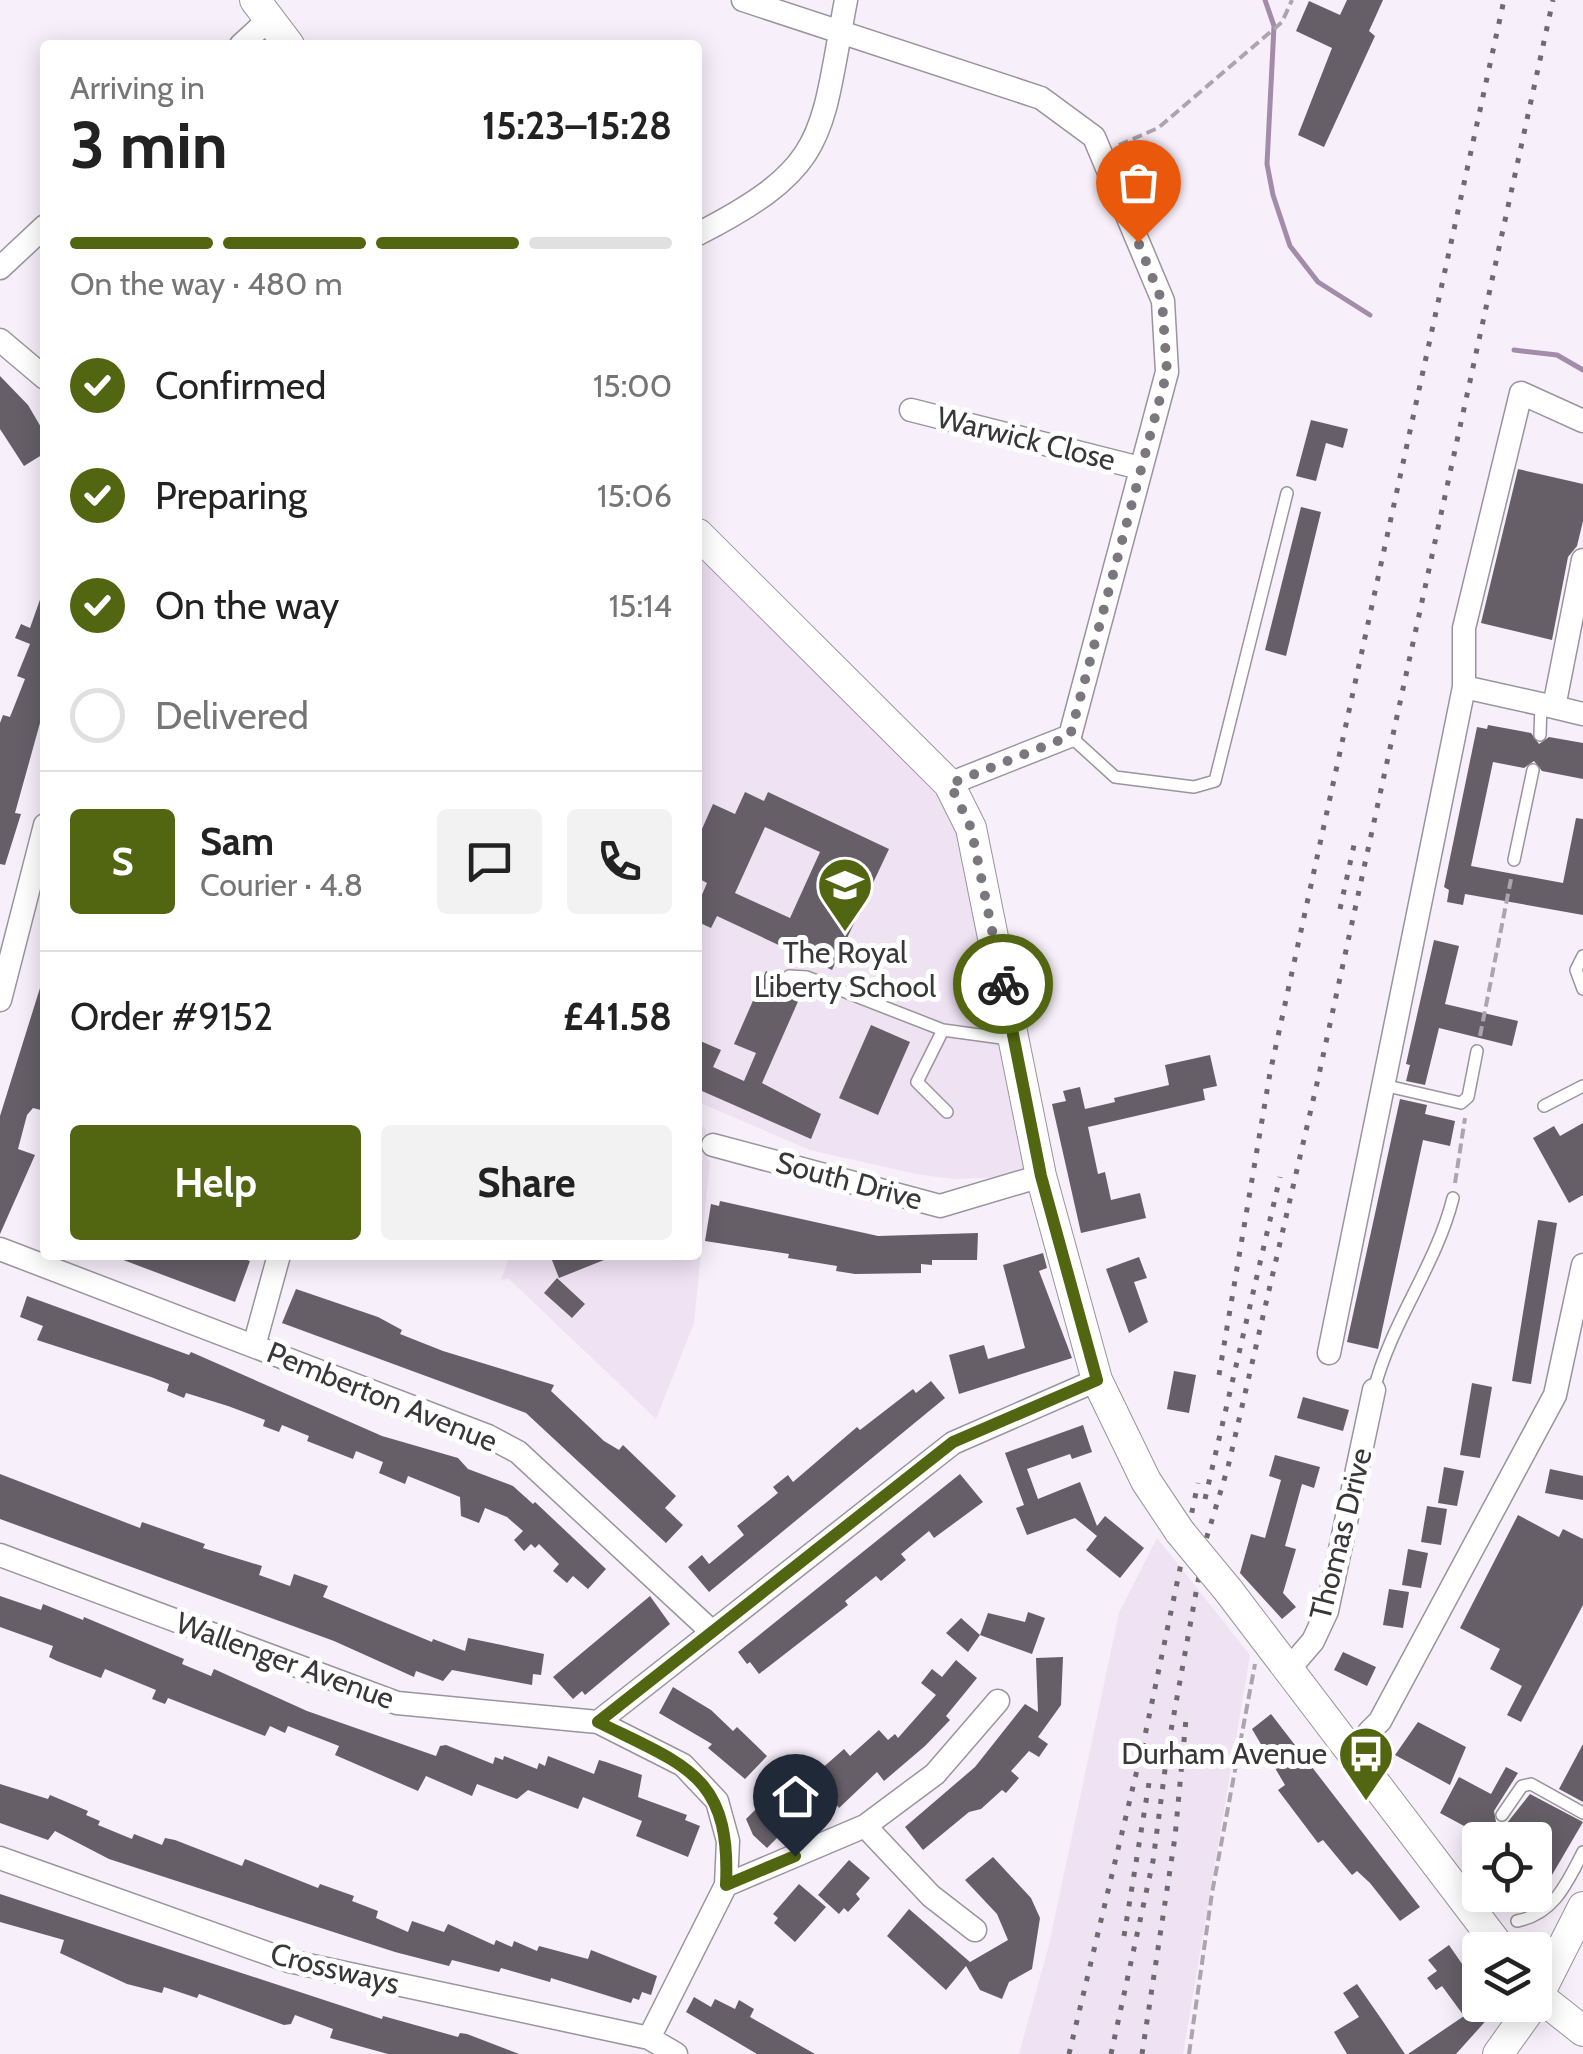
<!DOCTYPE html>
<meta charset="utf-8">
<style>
body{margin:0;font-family:Cabin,sans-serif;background:#f2f2f2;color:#222;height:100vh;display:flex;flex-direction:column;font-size:38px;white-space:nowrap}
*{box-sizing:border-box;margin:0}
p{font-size:32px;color:#767676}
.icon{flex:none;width:55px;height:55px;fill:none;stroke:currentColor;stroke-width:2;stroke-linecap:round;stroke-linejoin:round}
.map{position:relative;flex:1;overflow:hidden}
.drawer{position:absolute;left:40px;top:40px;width:662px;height:1220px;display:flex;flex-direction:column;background:#fff;border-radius:10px;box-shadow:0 5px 25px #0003}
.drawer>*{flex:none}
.tools{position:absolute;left:1462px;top:1822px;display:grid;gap:20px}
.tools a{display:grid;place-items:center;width:90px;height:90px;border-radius:10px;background:#fff;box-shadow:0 5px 25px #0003;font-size:50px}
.pin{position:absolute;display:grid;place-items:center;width:85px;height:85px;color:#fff;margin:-102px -42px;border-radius:50% 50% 50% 0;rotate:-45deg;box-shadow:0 0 10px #0007}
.pin .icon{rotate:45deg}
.courier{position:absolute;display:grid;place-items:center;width:100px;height:100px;margin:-50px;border:8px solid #526612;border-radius:50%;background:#fff;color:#222;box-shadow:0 2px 12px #0007}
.head em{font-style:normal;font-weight:700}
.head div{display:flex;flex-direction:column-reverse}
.head{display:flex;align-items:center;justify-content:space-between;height:170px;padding:0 30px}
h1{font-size:65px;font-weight:700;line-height:75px}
.bar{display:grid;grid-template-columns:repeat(4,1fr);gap:15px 10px;align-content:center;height:120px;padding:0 30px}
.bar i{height:12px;border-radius:8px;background:#e0e0e0}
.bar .active{background:#526612}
.bar p{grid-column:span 4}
.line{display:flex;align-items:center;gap:25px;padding:0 30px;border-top:2px solid #e0e0e0}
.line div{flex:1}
.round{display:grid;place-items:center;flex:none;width:105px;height:105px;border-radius:10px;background:#f2f2f2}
ol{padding:0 30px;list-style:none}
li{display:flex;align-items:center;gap:30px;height:110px}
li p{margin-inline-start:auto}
li .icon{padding:10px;border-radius:50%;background:#526612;color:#fff;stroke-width:4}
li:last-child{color:#767676}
li i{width:55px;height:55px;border:5px solid #e0e0e0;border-radius:50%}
.button{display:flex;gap:20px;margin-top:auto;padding:20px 30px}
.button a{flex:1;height:115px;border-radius:10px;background:#526612;color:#fff;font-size:40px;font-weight:700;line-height:115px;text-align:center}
.button a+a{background:#f2f2f2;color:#222}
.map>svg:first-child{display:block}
.built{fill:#efe2f3}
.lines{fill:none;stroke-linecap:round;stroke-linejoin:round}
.stream{stroke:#a38caa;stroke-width:5}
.building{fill:#665f68;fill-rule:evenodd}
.lane-casing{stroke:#9b939d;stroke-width:14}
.street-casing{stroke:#9b939d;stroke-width:25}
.secondary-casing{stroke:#9b939d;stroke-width:32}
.path{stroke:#aba5ad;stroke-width:4;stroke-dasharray:10 5;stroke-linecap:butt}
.lane{stroke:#fff;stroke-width:11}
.street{stroke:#fff;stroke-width:22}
.secondary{stroke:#fff;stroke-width:30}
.rail{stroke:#6e6a70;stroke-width:5;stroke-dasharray:5 10;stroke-linecap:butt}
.secondary-bridge-casing{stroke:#9b939d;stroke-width:32;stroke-linecap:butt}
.secondary-bridge{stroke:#fff;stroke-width:30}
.done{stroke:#7c777e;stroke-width:10;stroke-dasharray:0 18}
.route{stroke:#526612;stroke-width:12}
.labels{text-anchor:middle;stroke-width:10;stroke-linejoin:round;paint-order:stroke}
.street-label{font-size:30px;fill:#3a373b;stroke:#fff}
.poi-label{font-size:30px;fill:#3a373b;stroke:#fff}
</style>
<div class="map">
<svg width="1583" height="2054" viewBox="0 0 1583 2054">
<rect width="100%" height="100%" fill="#f7effa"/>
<!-- built -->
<path class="built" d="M698 534 950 784 1041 1176 954 1179 916 1174 810 1150 698 1102Z
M698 1120 706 1130V1158L710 1161 694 1323 656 1419 509 1279 501 1280 510 1255H698Z
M1157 1538 1250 1655 1183 2054H1019L1049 1945 1119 1613Z"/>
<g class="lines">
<!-- stream -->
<path class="stream" d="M1265 0 1274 26 1267 164 1273 195 1290 246 1318 282 1370 315
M1514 350 1557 355 1583 370"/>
</g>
<!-- building -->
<path class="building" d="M1347 0H1383L1369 31 1375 36 1324 147 1298 135 1332 48 1296 31 1309 1 1340 15Z
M0 376 28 405 45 434V453L24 466 0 429Z
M1311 420 1348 429 1343 448 1326 443 1316 481 1296 476Z
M1518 469 1583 484V521L1577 546 1568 557 1552 640 1481 623Z
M1301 507 1321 512 1286 656 1265 650Z
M43 591 45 675 40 688 45 690V705L15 813 21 814 5 865 0 864V723L3 715 10 717 25 679 17 676 30 644 15 638 21 624 30 628Z
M1488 725 1531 733 1539 744 1549 737 1583 743V779L1542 771 1534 761 1524 768 1493 762 1471 866 1563 883 1576 818 1583 819V915L1465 894 1463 905 1447 902 1449 890 1444 887 1477 727 1487 729Z
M745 792 764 801 768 792 889 849 832 970 717 916 711 928 698 922V904L707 883 698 878V838L713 804 735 814ZM765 827 820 852 790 918 735 893Z
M1434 940 1459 946 1445 1004 1518 1021 1512 1046 1439 1028 1425 1085 1406 1081 1410 1065 1406 1064Z
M766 971 785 984 804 988 762 1083 821 1114 811 1139 702 1091 698 1102V1040L721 1050 713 1067 744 1081 756 1053 734 1044Z
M40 988H45V1111L33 1108 27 1115 18 1149 35 1155 0 1234V1116Z
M871 1025 910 1042 878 1115 839 1098Z
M1210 1055 1217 1086 1203 1089 1205 1100 1088 1127 1098 1174 1105 1172 1111 1200 1140 1193 1146 1218 1081 1233 1052 1104 1066 1101 1063 1091 1080 1087 1085 1109 1115 1102 1114 1098 1169 1085 1165 1065Z
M1400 1099 1427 1105 1425 1114 1455 1121 1450 1146 1423 1140 1378 1349 1347 1342Z
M1583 1123V1195L1569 1203 1533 1138 1554 1126 1560 1136Z
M720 1201 878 1236 978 1233 977 1260H932V1265L921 1264V1273L855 1274 836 1271 837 1266 788 1258 789 1254 705 1241 711 1204 719 1206Z
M1538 1220 1557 1223 1531 1384 1512 1381Z
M1043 1253 1047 1268 1039 1271 1072 1358 959 1394 949 1355 984 1345 988 1359 1025 1348 1003 1265Z
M110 1255H233L250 1261 235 1302Z
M550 1255H614V1256L559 1278Z
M1139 1257 1147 1278 1134 1282 1148 1322 1129 1333 1106 1269Z
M557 1278 585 1304 572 1318 544 1293Z
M296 1289 378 1317 402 1330 400 1334 443 1351 554 1385 551 1391 604 1441 619 1450 623 1445 676 1496 665 1508 683 1525 666 1543 526 1413 282 1323Z
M27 1296 189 1355 191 1352 382 1436 458 1458 468 1469 513 1486 533 1504 535 1502 606 1569 588 1589 573 1576 567 1583 553 1571 559 1564 539 1544 535 1548 531 1544 524 1551 514 1540 523 1531 507 1517 485 1508 479 1523 461 1516 460 1497 408 1476 405 1484 379 1473 383 1462 356 1451 353 1459 307 1441 309 1436 282 1425 279 1432 263 1426 265 1420 228 1406 186 1393 184 1398 167 1391 169 1384 151 1377 37 1340 43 1326 20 1317Z
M1174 1371 1196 1375 1189 1413 1167 1409Z
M931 1381 945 1398 709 1592 688 1567 702 1555 709 1564 744 1535 737 1526 778 1493 773 1487 788 1475 793 1482 857 1427 860 1430 913 1389 916 1393Z
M1472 1383 1492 1387 1480 1458 1460 1455Z
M1303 1397 1349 1410 1343 1431 1297 1418Z
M1083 1425 1092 1452 1072 1459 1070 1454 1027 1469 1038 1499 1080 1482 1097 1526 1105 1516 1144 1548 1120 1578 1086 1550 1097 1536 1075 1518 1027 1535 1016 1508 1024 1505 1005 1453Z
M1275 1455 1320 1467 1314 1488 1302 1484 1285 1546 1296 1549 1283 1593 1296 1607 1282 1619 1240 1573 1251 1534 1265 1538 1281 1480 1269 1476Z
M1444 1467 1464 1471 1457 1506 1438 1503Z
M1550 1469 1583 1476V1500L1545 1493Z
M0 1474 140 1528 142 1522 205 1544 203 1548 262 1566 259 1575 290 1586 294 1574 308 1579 328 1586 323 1597 432 1642 433 1639 465 1651 468 1638 544 1654 541 1675 533 1674 532 1685 452 1670 443 1681 416 1671 414 1677 334 1641 0 1519Z
M960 1474 983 1502 934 1538 929 1531 901 1554 906 1560 881 1581 876 1576 845 1601 848 1605 759 1674 750 1662 747 1664 738 1652Z
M1427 1506 1447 1509 1441 1545 1421 1542Z
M1518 1515 1559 1537 1563 1529 1583 1539V1605L1521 1722 1507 1715 1522 1686 1490 1669 1500 1649 1460 1628Z
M1408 1549 1428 1553 1421 1588 1402 1585Z
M1389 1589 1409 1592 1403 1628 1383 1625Z
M0 1596 41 1610 43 1604 83 1620 84 1617 184 1659 182 1664 211 1676 214 1669 307 1711 436 1756 440 1746 446 1745 493 1764 495 1757 503 1760 504 1756 537 1769 539 1763 545 1766 548 1756 594 1774 599 1760 606 1762 642 1775 638 1797 687 1815 685 1820 700 1826 688 1857 636 1836 642 1821 583 1797 578 1809 528 1790 517 1799 477 1784 472 1796 426 1776 418 1791 335 1755 339 1746 288 1726 285 1733 270 1726 265 1736 168 1698 165 1704 152 1699 156 1690 105 1669 101 1678 57 1661 49 1657 53 1646 0 1627Z
M650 1596 670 1624 585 1695 582 1691 573 1699 553 1677Z
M1028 1612 1045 1618 1032 1654 980 1635 968 1652 946 1633 961 1618 980 1635 988 1613 1025 1622Z
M1343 1652 1376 1667 1367 1686 1334 1670Z
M1063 1657 1061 1705 1038 1737 1048 1744 1039 1757 1029 1751 1011 1771 1019 1778 1006 1793 1002 1790 981 1809 969 1812 923 1850 905 1827 975 1767 1025 1704 1038 1712 1036 1658Z
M956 1660 977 1678 946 1716 950 1720 925 1746 884 1781 877 1772 839 1808 836 1804 830 1810 824 1803 793 1832H783L767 1848 753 1835 746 1819 757 1808 761 1812 780 1794 786 1800 844 1749 850 1756 879 1730 888 1740 895 1734 898 1738 936 1695 921 1683 932 1669 942 1677Z
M673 1687 711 1710 733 1731 737 1727 767 1756 745 1779 708 1748 712 1744 659 1713Z
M1271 1714 1420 1907 1400 1921 1370 1883 1357 1871 1352 1875 1323 1840 1318 1843 1278 1790 1285 1785 1252 1729Z
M1418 1722 1466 1747 1450 1785 1395 1755Z
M1583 1744V1802L1559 1789Z
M1506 1767 1518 1773 1494 1811 1496 1822 1507 1823 1530 1794 1583 1822 1535 1904V1862L1547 1840H1490L1440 1813 1459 1777 1491 1794Z
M0 1784 48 1799 50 1795 88 1811 86 1815 100 1821 98 1825 132 1839 134 1834 162 1845 165 1838 175 1840 242 1866 245 1859 318 1888 320 1884 354 1896 352 1901 378 1911 376 1918 408 1932 412 1921 444 1932 448 1924 494 1945 496 1940 512 1947 514 1941 537 1951 539 1946 588 1959 591 1950 657 1976 651 1995 642 1992 639 2000 633 1998 631 2003 551 1978 550 1982 501 1968 499 1972 452 1960 449 1966 395 1952 109 1859 55 1831 48 1840 0 1823Z
M993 1857 1031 1898 1040 1918 1032 1969 1009 1982 1002 1999 980 1990 966 1966 946 1990 887 1936 909 1909 970 1962 1008 1940 997 1914 965 1880Z
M849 1860 870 1878 856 1894 860 1899 848 1912 844 1908 839 1914 818 1895Z
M799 1884 826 1907 795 1942 774 1923 778 1918 773 1914Z
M0 1894 382 2019 383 2016 458 2037 460 2033 467 2034 519 2054H388L330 2038 333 2029 295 2015 291 2024 284 2025 199 1994 197 1998 164 1987 162 1993 127 1984 60 1953 64 1940 0 1922Z
M1449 1945 1480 1990V2005H1500L1456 2054H1408L1464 2016 1442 1986 1436 1990 1427 1978 1437 1971 1428 1960Z
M1357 1984 1382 2020 1405 2054H1347L1334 2032 1359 2017 1343 1993Z
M694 1997 711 2007 715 1999 735 2009 739 2000 754 2009 750 2017 815 2054H757L686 2012Z"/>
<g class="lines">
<!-- lane casing -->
<g class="lane-casing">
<path id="lane" d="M1540 735 1541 703
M1070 736 1115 777 1194 787 1215 781 1287 493
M1514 860 1533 770
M1583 956 1576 970 1583 989
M789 976 807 977 943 1030
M1383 1085 1461 1103 1468 1097 1477 1051
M1544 1106 1583 1086
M947 1112 917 1082 943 1030 1009 1039
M1374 1390C1391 1322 1436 1266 1453 1198
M1502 1815 1522 1786 1531 1784 1583 1813
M1517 1921C1554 1914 1567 1883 1583 1852"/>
</g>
<!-- street casing -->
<g class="street-casing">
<path id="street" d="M743 0 1041 98 1094 137 1163 301 1167 372 1070 736 949 784
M241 45 267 21
M698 234C830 166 820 137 846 0
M0 268 45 226
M0 340 45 378
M911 410 1140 468
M1583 560 1554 707 1583 714
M1464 687V628L1521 393 1583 421
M0 1000 45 825
M713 1145 940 1206 1041 1176
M0 1249 488 1436 518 1452 710 1630
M254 1346 279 1255
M1329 1353 1464 687 1554 707
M0 1555 397 1703 598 1722 683 1765 717 1801 728 1841 726 1885 649 2038
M1289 1669 1313 1641 1327 1611 1374 1390
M598 1722 953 1443 1097 1380
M1369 1732 1380 1721 1555 1395 1583 1265
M865 1826 931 1896 975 1930
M0 1858 289 1961 649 2038 676 2054
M726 1885 865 1826 935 1774 998 1701"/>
</g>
<!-- secondary casing -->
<g class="secondary-casing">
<path id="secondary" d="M255 0 289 45
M698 534 949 784 971 828 1041 1176 1097 1380 1146 1481 1180 1532
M1228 1590 1502 1950
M1535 1993 1583 2031
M1535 2002 1583 1907
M1498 2054 1533 2005"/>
</g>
<!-- path -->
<path class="path" d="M1119 145 1158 128 1282 22 1292 0
M1480 1036 1512 874
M1455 1183 1465 1118
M1189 2054 1212 1893 1255 1664"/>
<!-- lane -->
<use href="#lane" class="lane"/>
<!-- street -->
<use href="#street" class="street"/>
<!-- secondary -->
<use href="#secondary" class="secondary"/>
<!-- rail -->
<path class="rail" d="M1340 909 1356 836
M1219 1375 1270 1073 1504 0
M1205 1499 1280 1177
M1124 1936 1149 1783
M1069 2054 1143 1745 1198 1483
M1111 2054 1153 1861 1168 1747 1205 1543 1228 1467 1318 1079 1553 0
M1142 2054 1175 1837 1186 1719"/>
<!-- secondary-bridge casing -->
<g class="secondary-bridge-casing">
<path id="secondary-bridge" d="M1180 1532 1228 1590"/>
</g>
<!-- secondary-bridge -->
<use href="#secondary-bridge" class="secondary-bridge"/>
</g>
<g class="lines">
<!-- done -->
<path class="done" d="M1003 984 971 828 950 784 1070 736 1167 372 1162 301 1138 242"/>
<!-- route -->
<path class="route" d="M795 1856 726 1885C731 1775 686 1766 598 1722L953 1442 1097 1380 1041 1176 1003 984"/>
</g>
<!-- icons -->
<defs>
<g id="school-pin" transform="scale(2.875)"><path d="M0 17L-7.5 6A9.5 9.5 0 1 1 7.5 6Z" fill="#526612" stroke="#fff"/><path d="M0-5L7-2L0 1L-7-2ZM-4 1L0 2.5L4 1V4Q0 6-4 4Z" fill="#fff"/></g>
<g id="bus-pin" transform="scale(2.875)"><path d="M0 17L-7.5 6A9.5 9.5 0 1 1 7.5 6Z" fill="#526612" stroke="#fff"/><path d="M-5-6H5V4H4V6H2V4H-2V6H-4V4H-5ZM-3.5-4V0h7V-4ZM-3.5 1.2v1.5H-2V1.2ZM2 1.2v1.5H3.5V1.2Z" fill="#fff"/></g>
</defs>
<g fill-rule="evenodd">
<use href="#school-pin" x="845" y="885"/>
<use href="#bus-pin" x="1366" y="1754"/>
</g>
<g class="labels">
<!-- street labels -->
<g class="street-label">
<text transform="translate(1026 439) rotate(14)" y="10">Warwick Close</text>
<text transform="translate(849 1181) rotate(15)" y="10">South Drive</text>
<text transform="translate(382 1397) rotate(22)" y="10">Pemberton Avenue</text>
<text transform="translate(1341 1534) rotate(-76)" y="10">Thomas Drive</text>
<text transform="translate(285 1661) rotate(20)" y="10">Wallenger Avenue</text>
<text transform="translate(335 1969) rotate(14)" y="10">Crossways</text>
</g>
<!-- poi labels -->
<g class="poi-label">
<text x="845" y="963">The Royal<tspan x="845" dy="34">Liberty School</tspan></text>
<text x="1327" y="1764" text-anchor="end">Durham Avenue</text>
</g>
</g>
</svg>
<div class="tools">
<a><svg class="icon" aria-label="locate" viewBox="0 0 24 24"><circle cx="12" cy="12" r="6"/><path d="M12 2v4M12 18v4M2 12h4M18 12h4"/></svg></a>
<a><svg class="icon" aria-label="layers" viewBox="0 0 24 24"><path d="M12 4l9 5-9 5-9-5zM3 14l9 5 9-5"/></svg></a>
</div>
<div class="pin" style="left:1138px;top:242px;background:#ea580c"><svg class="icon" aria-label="bag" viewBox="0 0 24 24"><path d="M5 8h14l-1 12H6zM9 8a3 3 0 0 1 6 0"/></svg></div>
<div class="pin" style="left:795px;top:1856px;background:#1f2937"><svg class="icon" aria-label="home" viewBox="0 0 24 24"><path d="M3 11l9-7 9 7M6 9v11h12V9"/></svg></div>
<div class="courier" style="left:1003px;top:984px"><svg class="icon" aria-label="bike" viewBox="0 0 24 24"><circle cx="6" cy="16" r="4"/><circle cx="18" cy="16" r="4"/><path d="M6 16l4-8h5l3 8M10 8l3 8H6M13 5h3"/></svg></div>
<section class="drawer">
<div class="head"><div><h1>3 min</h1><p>Arriving in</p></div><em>15:23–15:28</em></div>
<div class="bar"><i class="active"></i><i class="active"></i><i class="active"></i><i></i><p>On the way · 480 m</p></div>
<ol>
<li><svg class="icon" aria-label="check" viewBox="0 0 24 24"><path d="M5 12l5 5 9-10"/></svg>Confirmed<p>15:00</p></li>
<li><svg class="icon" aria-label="check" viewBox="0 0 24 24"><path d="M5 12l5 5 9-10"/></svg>Preparing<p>15:06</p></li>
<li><svg class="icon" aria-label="check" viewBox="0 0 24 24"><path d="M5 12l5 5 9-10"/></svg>On the way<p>15:14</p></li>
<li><i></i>Delivered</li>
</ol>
<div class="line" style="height:180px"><b class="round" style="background:#526612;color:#fff">S</b><div><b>Sam</b><p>Courier · 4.8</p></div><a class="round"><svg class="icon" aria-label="chat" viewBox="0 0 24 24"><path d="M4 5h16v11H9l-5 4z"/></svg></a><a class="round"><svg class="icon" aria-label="phone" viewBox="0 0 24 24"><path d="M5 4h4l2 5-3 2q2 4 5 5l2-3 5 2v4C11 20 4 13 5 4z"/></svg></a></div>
<div class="line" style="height:130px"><div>Order #9152</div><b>£41.58</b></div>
<div class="button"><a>Help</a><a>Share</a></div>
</section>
</div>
